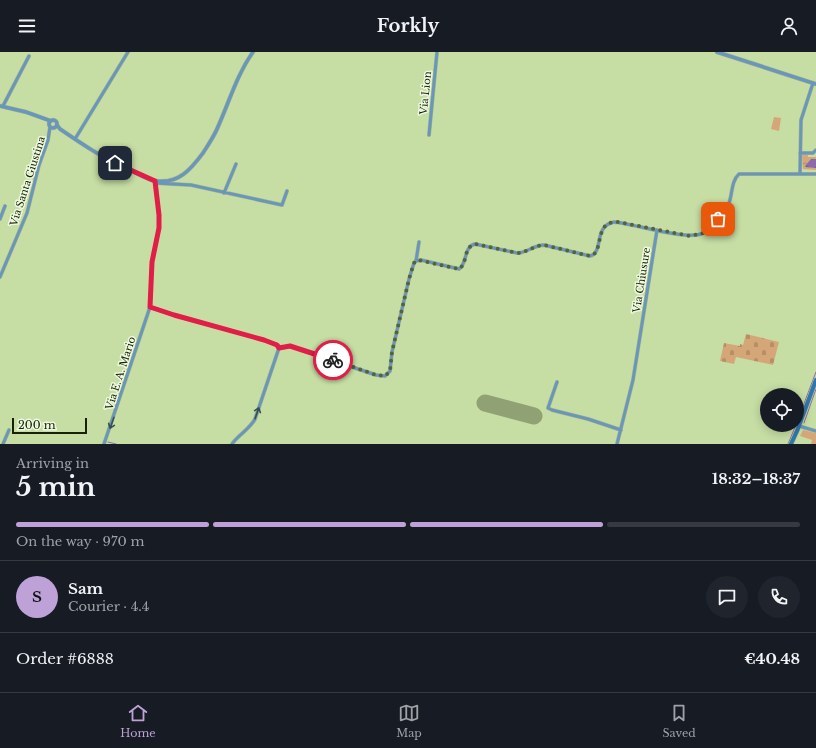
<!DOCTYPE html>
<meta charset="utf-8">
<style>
body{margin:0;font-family:"Libre Baskerville",serif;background:#20242c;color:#f1f3f6;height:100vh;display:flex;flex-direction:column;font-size:15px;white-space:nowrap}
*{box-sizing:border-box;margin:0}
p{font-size:13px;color:#9ea1a6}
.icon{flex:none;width:22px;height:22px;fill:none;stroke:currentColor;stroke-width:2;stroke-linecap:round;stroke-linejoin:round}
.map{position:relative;height:392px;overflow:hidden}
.drawer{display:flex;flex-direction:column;background:#171b24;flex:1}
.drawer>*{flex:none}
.tools{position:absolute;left:760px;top:336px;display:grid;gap:8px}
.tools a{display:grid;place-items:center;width:44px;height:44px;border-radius:50%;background:#171b24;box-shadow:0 2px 10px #0003;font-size:20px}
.scale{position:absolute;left:12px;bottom:10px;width:75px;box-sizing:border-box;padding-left:4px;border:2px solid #18200a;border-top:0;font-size:11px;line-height:14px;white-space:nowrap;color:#18200a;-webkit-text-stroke:3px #edf9dd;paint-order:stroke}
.pin{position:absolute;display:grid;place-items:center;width:34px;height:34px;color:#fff;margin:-17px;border-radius:8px;box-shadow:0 2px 6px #0006}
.courier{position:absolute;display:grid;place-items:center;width:40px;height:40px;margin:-20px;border:3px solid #e11d48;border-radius:50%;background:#fff;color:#222;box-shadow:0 1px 5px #0007}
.overview em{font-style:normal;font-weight:800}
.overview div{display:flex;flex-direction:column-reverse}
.overview{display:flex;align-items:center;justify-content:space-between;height:68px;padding:0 16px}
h1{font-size:26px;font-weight:800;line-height:30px}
.bar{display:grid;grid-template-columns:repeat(4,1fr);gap:6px 4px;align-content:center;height:48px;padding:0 16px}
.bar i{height:5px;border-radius:3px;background:#363941}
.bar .selected{background:#bda1d7}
.bar p{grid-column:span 4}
.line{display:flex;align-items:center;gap:10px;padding:0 16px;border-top:1px solid #363941}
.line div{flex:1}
.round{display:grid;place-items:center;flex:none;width:42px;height:42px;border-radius:21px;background:#20242c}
header{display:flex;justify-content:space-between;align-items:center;height:52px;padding:0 16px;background:#171b24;font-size:18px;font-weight:800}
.dock{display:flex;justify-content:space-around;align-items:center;height:56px;border-top:1px solid #363941;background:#171b24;font-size:11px;color:#9ea1a6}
.dock a{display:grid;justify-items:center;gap:2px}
.dock .selected{color:#bda1d7}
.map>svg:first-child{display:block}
.green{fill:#d5a778}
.cemetery{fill:url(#cemetery-stones)}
.park{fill:url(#park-crowns)}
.water{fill:url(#water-waves)}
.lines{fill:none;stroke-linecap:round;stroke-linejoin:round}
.stream{stroke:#8b6bad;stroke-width:1}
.runway{stroke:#90a274;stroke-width:17}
.minor-casing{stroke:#a7bb88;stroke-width:4}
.tertiary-casing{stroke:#a7bb88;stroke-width:4.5}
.secondary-casing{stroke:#a7bb88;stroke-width:5}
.minor{stroke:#6b96bc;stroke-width:3}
.tertiary{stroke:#6b96bc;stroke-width:3.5}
.secondary{stroke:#3076ae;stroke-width:4}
.oneway{stroke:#394f51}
.done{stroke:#556240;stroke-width:4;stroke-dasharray:0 7.2}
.route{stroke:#e11d48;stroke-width:5}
.labels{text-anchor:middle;stroke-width:3;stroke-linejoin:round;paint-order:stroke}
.street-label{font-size:10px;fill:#18200a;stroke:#edf9dd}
</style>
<header><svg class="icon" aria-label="menu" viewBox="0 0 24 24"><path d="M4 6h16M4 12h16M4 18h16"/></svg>Forkly<svg class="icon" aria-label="person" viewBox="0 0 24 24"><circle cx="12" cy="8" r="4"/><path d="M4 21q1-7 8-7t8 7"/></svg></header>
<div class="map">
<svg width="816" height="392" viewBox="0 0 816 392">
<defs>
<pattern id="cemetery-stones" width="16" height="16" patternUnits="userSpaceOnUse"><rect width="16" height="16" fill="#d5a778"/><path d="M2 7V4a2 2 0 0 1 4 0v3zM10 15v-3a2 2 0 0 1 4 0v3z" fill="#b68f66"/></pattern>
<pattern id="park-crowns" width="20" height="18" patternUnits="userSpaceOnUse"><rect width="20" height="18" fill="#d5a778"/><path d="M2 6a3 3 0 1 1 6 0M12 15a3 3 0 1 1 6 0" fill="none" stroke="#b68f66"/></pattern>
<pattern id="water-waves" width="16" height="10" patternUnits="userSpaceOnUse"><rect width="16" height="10" fill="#8b6bad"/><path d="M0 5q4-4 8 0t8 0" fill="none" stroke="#71588b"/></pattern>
</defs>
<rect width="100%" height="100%" fill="#c6dda4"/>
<!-- green -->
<path class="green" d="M774 65 781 66 779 79 771 77Z
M803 378 816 381V392H811L812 388 800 384Z"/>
<!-- cemetery -->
<path class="cemetery" d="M746 282 779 290 773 313 736 305 734 312 720 309 724 291 740 294V292L743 293Z"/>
<!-- park -->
<path class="park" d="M808 102V105H816V118L803 117 802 104 804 102Z"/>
<!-- water -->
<path class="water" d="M811 107H816V116L805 115 806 113Z"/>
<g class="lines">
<!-- stream -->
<path class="stream" d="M797 370 816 320
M804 371 816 337
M108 390 116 392
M788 392 796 373"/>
<!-- runway -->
<path class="runway" d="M485 351 534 364"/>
<!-- minor casing -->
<g class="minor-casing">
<path id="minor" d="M3 54 29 4
M429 83 437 0
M75 87 128 0
M800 101H813L816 98
M800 122 801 68 813 31
M155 131 191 133 282 153 287 139
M224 141 236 112
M0 167 5 154
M416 209 421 208 459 217C468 211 463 195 475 192L517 201C527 201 534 193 544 193L590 204C604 201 593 174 614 170 635 172 684 188 701 182 711 178 722 165 727 156 733 146 730 130 739 122H816
M0 225 27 161 39 113 48 88 50 75
M150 255 174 263 264 288 277 293 279 296
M279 296 290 294 376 323 385 324 390 319 392 300 409 227 414 211 416 209 419 190
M557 330 548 356 552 358 588 367 621 378
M799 374 816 379
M3 392 9 378
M104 392 150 255 152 210 159 176V163L155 129
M232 392C238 383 250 377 255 367L279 296
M617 392 633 328 657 178"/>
</g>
<!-- tertiary casing -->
<g class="tertiary-casing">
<path id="tertiary" d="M717 0 816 32
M0 54 26 60 51 69
M49 72a4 4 0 1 1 8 0a4 4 0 1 1-8 0Z
M57 73 60 77C82 92 104 107 128 117 137 121 147 128 156 129 179 132 191 117 203 101 208 93 213 86 217 77 229 51 236 24 253 0"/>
</g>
<!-- secondary casing -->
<g class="secondary-casing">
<path id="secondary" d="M791 392 797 379 816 328"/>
</g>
<!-- minor -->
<use href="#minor" class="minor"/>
<!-- tertiary -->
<use href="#tertiary" class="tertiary"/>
<!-- secondary -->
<use href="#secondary" class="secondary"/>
</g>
<!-- one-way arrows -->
<defs><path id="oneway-shaft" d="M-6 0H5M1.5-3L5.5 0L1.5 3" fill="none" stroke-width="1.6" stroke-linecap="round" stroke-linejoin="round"/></defs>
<g class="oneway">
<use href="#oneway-shaft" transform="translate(257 361) rotate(-71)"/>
<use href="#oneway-shaft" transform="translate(112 371) rotate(109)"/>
</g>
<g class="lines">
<!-- done -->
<path class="done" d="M333 308 376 323 385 324 390 319 392 300 409 227 414 211 418 208 459 217C468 211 463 195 475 192L517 201C527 201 534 193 544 193L590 204C605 201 593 168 618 170L690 184 704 181 718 167"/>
<!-- route -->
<path class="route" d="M115 111 155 129 159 163V176L152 210 150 255 174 263 264 288 277 293 279 296 290 294 333 308"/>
</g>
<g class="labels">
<!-- street labels -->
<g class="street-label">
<text transform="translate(425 41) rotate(-84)" y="4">Via Lion</text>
<text transform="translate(27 129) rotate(-72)" y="4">Via Santa Giustina</text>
<text transform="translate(641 228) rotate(-81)" y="4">Via Chiusure</text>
<text transform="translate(120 321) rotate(-72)" y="4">Via E. A. Mario</text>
</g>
</g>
</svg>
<div class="tools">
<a><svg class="icon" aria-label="locate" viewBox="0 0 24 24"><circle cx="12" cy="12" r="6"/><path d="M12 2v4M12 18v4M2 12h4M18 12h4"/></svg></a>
</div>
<div class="scale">200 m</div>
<div class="pin" style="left:718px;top:167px;background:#ea580c"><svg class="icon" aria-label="bag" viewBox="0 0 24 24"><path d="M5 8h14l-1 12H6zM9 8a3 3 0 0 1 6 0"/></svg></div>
<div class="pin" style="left:115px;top:111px;background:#1f2937"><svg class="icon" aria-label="home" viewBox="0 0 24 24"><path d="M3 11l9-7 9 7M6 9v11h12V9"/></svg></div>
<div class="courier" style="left:333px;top:308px"><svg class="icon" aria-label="bike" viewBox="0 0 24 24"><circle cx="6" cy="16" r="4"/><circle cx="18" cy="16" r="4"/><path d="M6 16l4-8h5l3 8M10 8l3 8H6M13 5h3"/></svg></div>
</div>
<section class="drawer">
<div class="overview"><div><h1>5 min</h1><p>Arriving in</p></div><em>18:32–18:37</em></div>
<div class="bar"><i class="selected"></i><i class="selected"></i><i class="selected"></i><i></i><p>On the way · 970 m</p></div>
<div class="line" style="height:72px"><b class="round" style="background:#bda1d7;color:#111">S</b><div><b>Sam</b><p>Courier · 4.4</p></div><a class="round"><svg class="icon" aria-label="chat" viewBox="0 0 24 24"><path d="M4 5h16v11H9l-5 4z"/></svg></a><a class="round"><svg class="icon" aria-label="phone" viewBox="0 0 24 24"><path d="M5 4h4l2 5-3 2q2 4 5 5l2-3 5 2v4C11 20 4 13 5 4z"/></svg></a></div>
<div class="line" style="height:52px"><div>Order #6888</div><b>€40.48</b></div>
</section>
<nav class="dock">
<a class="selected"><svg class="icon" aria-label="home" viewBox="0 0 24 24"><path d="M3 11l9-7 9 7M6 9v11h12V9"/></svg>Home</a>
<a><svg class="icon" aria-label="map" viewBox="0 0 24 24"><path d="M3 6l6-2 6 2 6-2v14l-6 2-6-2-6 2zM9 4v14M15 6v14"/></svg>Map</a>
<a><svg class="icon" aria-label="saved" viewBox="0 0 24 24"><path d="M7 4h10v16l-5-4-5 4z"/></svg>Saved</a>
</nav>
